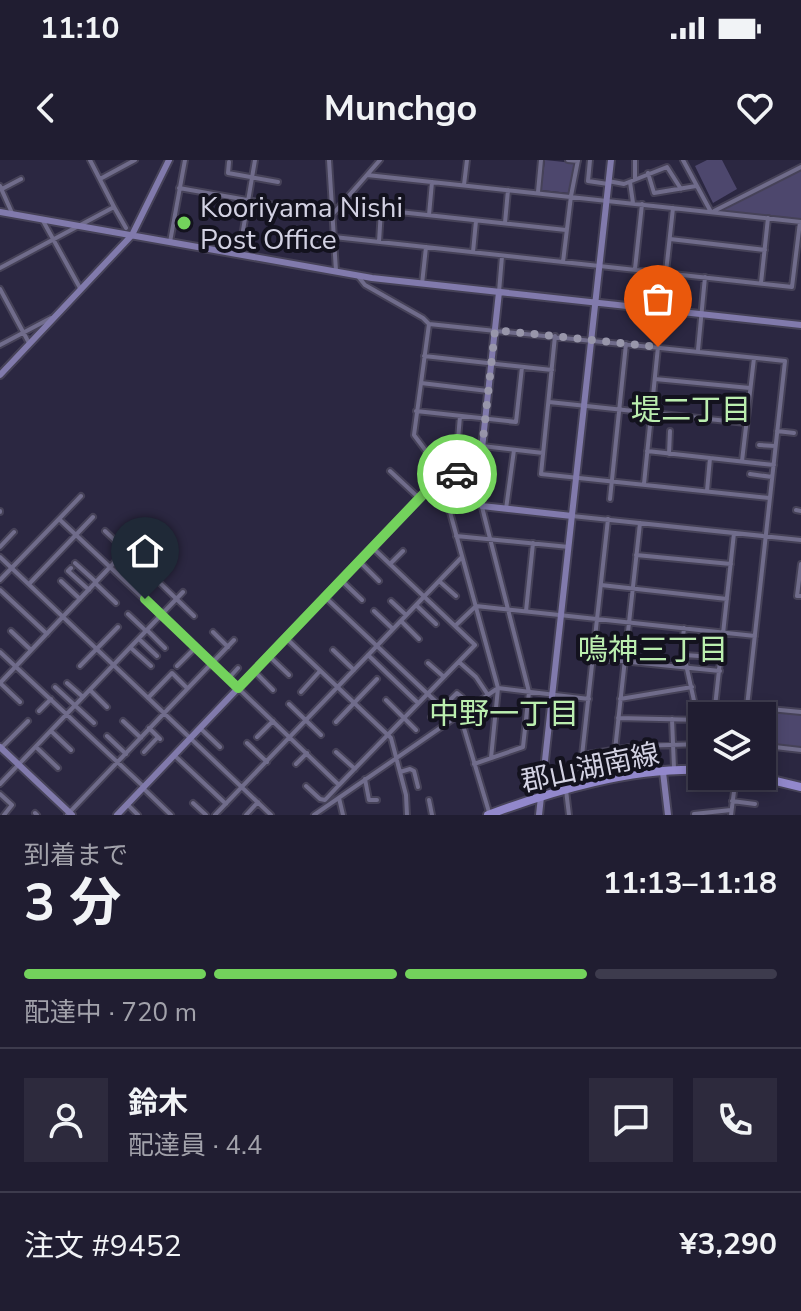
<!DOCTYPE html>
<html lang="ja">
<meta charset="utf-8">
<style>
body{margin:0;font-family:"Nunito Sans","Noto Sans JP",sans-serif;background:#2d2a3d;color:#f1f3f6;height:100vh;display:flex;flex-direction:column;font-size:30px;white-space:nowrap}
*{box-sizing:border-box;margin:0}
p{font-size:26px;color:#a2a2ab}
.icon{flex:none;width:44px;height:44px;fill:none;stroke:currentColor;stroke-width:2;stroke-linecap:round;stroke-linejoin:round}
.map{position:relative;height:655px;overflow:hidden}
.side{display:flex;flex-direction:column;background:#201d31;flex:1}
.side>*{flex:none}
.fabs{position:absolute;left:688px;top:542px;display:grid;gap:16px}
.fabs a{display:grid;place-items:center;width:88px;height:88px;border-radius:0px;background:#201d31;box-shadow:0 4px 12px #0003,0 0 0 2px #3d3b4d;font-size:40px}
.pin{position:absolute;display:grid;place-items:center;width:68px;height:68px;color:#fff;margin:-82px -34px;border-radius:50% 50% 50% 0;rotate:-45deg;box-shadow:0 0 8px #0007}
.pin .icon{rotate:45deg}
.courier{position:absolute;display:grid;place-items:center;width:80px;height:80px;margin:-40px;border:6px solid #73d25c;border-radius:50%;background:#fff;color:#222;box-shadow:0 2px 10px #0007}
.headline em{font-style:normal;font-weight:700}
.headline div{display:flex;flex-direction:column-reverse}
.headline{display:flex;align-items:center;justify-content:space-between;height:136px;padding:0 24px}
h1{font-size:52px;font-weight:700;line-height:60px}
.bar{display:grid;grid-template-columns:repeat(4,1fr);gap:12px 8px;align-content:center;height:96px;padding:0 24px}
.bar i{height:10px;border-radius:6px;background:#3d3b4d}
.bar .current{background:#73d25c}
.bar p{grid-column:span 4}
.line{display:flex;align-items:center;gap:20px;padding:0 24px;border-top:2px solid #3d3b4d}
.line div{flex:1}
.round{display:grid;place-items:center;flex:none;width:84px;height:84px;border-radius:0px;background:#2d2a3d}
.status{display:flex;justify-content:space-between;align-items:center;height:56px;padding:0 40px;background:#201d31;direction:ltr}
.status svg{height:22px;fill:currentColor}
header{display:flex;justify-content:space-between;align-items:center;height:104px;padding:0 24px;background:#201d31;font-size:36px;font-weight:700}
.map>svg:first-child{display:block}
.green{fill:#4d476d}
.lines{fill:none;stroke-linecap:round;stroke-linejoin:round}
.street-casing{stroke:#464258;stroke-width:8}
.secondary-casing{stroke:#464258;stroke-width:10}
.primary-casing{stroke:#464258;stroke-width:12}
.street{stroke:#706c8b;stroke-width:4}
.secondary{stroke:#817aac;stroke-width:6}
.primary{stroke:#9288cc;stroke-width:8}
.done{stroke:#9896aa;stroke-width:8;stroke-dasharray:0 14.4}
.route{stroke:#73d25c;stroke-width:10}
.poi-dot{fill:#73d25c;stroke:#13121e;stroke-width:3}
.labels{text-anchor:middle;stroke-width:8;stroke-linejoin:round;paint-order:stroke}
.poi-label{font-size:28px;fill:#d3d2e3;stroke:#13121e;text-anchor:start}
.street-label{font-size:28px;fill:#d3d2e3;stroke:#13121e}
.neighbourhood-label{font-size:30px;fill:#bbeeaf;stroke:#13121e}
</style>
<div class="status"><b>11:10</b><svg viewBox="0 0 49 12"><path d="M0 12V9h3v3zM5 12V6h3v6zM10 12V3h3v9zM15 12V0h3v12zM26 1h20v11H26zM47 4h2v5h-2z"/></svg></div>
<header><svg class="icon" aria-label="back" viewBox="0 0 24 24"><path d="M15 5l-7 7 7 7"/></svg>Munchgo<svg class="icon" aria-label="heart" viewBox="0 0 24 24"><path d="M12 20l-8-8c-3-5 5-10 8-4 3-6 11-1 8 4z"/></svg></header>
<div class="map">
<svg width="801" height="655" viewBox="0 0 801 655">
<rect width="100%" height="100%" fill="#2b2741"/>
<!-- green -->
<path class="green" d="M545 0 574 3 569 33 541 30Z
M707 0H722L737 29 713 43 695 6Z
M801 9V60L719 50Z
M773 551 801 554V588L769 583Z"/>
<g class="lines">
<!-- street casing -->
<g class="street-casing">
<path id="street" d="M329 0 336 111
M568 0 578 1
M590 0 588 21 608 24
M683 0 711 52
M229 2 228 13 278 22
M648 13 654 33 696 26
M367 15 801 62
M100 19 135 0
M635 19V0
M608 21 624 24 667 7 681 29
M630 22 633 43
M464 25 467 0
M0 26 12 53
M179 28 332 55 380 0
M2 29 21 19
M538 32 541 0
M114 47 126 68
M714 51 801 7
M429 55 432 22
M42 59 80 128
M505 63 508 30
M334 77 792 127 800 62
M670 79 765 90
M170 82 185 0
M379 82 381 50 566 70
M473 92 476 61
M239 94 255 0
M563 102 571 36 578 0
M0 108 114 47 90 0
M635 109 642 44
M666 112 673 48
M357 115 365 125 423 158 429 164 785 201 746 556
M761 123 768 58
M422 124 426 87
M0 129 29 183
M499 132 502 96
M429 164 414 275 432 299 438 320
M555 176 541 314 769 338
M0 185 51 158
M698 190 705 117
M424 196 552 210
M655 219 750 228
M421 223 488 231
M549 242 746 263
M733 250 747 252
M416 251 516 262 522 207
M777 271 794 273
M759 285 775 286
M482 286 543 293
M647 291 774 305
M669 294 670 271
M742 301 754 198
M390 311 419 338
M750 314 772 317
M455 315 460 256
M441 319 498 528 491 598
M644 324 658 187
M707 331 710 298
M610 339 626 184
M506 349 514 290
M796 350 801 351
M0 351V352
M572 356 801 380
M59 359 81 336
M105 371 145 409
M456 376 569 387
M0 387 14 372
M373 388 455 466
M636 395 731 404
M0 397 271 655
M359 401 379 421
M75 403 96 422
M390 404 403 391
M801 404 797 436H801
M71 408 68 411 89 430
M0 420 59 359 212 503 67 655
M341 420 362 440
M61 421 80 439
M439 421 456 436
M95 423 116 443
M29 424 93 357
M161 424 194 456
M601 425 727 439
M0 430 47 474
M325 437 449 554
M391 441 406 455
M416 445 436 464
M374 451 393 469
M526 451 533 383
M128 454 146 471
M401 461 419 479
M684 468 682 486 698 559
M147 470 165 488
M11 471 31 490
M213 472 228 487
M286 478 391 578 406 635 407 655
M139 479 157 496
M234 480 212 503 339 625 475 485 455 466 476 446 755 476
M131 488 151 506
M333 490 354 510
M0 492 144 627
M368 495 418 543
M684 495 699 496
M269 496 289 515
M592 498 720 511
M459 502 476 517 488 535
M428 503 444 517
M80 506 118 467
M177 506 195 488
M255 512 273 530
M228 519 238 508
M67 523 83 537
M55 527 94 563
M90 530 107 547
M301 532 320 511
M148 538 172 513 187 528
M620 539 692 527
M386 540 416 570
M20 542 0 523 131 385
M289 544 321 575
M442 548 457 533 462 537
M39 551 51 539
M460 555 489 652
M714 556 734 373
M431 557 441 547
M618 558 702 560
M672 559 674 608
M123 561 141 578
M336 562 377 519
M149 568 160 579
M200 568 220 587
M51 571 71 590
M107 576 126 594
M257 577 273 561
M247 583 267 602
M766 586 801 590
M36 587 58 608
M1 588 28 561
M615 590 640 363
M144 592 158 577
M336 592 355 609
M174 595 226 644
M582 595 637 586 702 584
M296 604 307 593
M474 604 523 587 529 532 482 347
M400 612 410 609 414 611 418 627
M763 615 770 549 801 552
M365 619 369 640H377
M579 623 608 359
M0 624 183 432
M306 626 320 639 325 640 339 625
M143 628 171 655
M566 630 569 655
M0 634 12 645 4 655
M339 638 343 655
M429 640 432 655
M732 641 755 644
M193 643 206 655
M127 644 138 655
M35 653 37 655
M694 654 731 650
M215 655 462 397
M246 655 258 642
M314 655 498 528 589 539
M731 655 736 616"/>
</g>
<!-- secondary casing -->
<g class="secondary-casing">
<path id="secondary" d="M0 52 372 118 801 165
M499 132 480 307 482 346 572 356
M0 215 132 75 169 0
M0 587 72 655
M663 612 668 655
M117 655 436 321 480 307
M539 655 611 0"/>
</g>
<!-- primary casing -->
<g class="primary-casing">
<path id="primary" d="M755 616 801 627
M488 655C555 630 630 608 702 610"/>
</g>
<!-- street -->
<use href="#street" class="street"/>
<!-- secondary -->
<use href="#secondary" class="secondary"/>
<!-- primary -->
<use href="#primary" class="primary"/>
</g>
<g class="lines">
<!-- done -->
<path class="done" d="M457 314 480 307 495 170 658 187"/>
<!-- route -->
<path class="route" d="M145 439 238 528 436 321 457 314"/>
</g>
<!-- markers -->
<circle class="poi-dot" cx="184" cy="63" r="8"/>
<g class="labels">
<!-- poi labels -->
<g class="poi-label">
<text x="200" y="57">Kooriyama Nishi<tspan x="200" dy="32">Post Office</tspan></text>
</g>
<!-- street labels -->
<g class="street-label">
<text transform="translate(590 607) rotate(-12)" y="10">郡山湖南線</text>
</g>
<!-- neighbourhood labels -->
<g class="neighbourhood-label">
<text x="691" y="260">堤二丁目</text>
<text x="653" y="500">鳴神三丁目</text>
<text x="504" y="564">中野一丁目</text>
</g>
</g>
</svg>
<div class="fabs">
<a><svg class="icon" aria-label="layers" viewBox="0 0 24 24"><path d="M12 4l9 5-9 5-9-5zM3 14l9 5 9-5"/></svg></a>
</div>
<div class="pin" style="left:658px;top:187px;background:#ea580c"><svg class="icon" aria-label="bag" viewBox="0 0 24 24"><path d="M5 8h14l-1 12H6zM9 8a3 3 0 0 1 6 0"/></svg></div>
<div class="pin" style="left:145px;top:439px;background:#1f2937"><svg class="icon" aria-label="home" viewBox="0 0 24 24"><path d="M3 11l9-7 9 7M6 9v11h12V9"/></svg></div>
<div class="courier" style="left:457px;top:314px"><svg class="icon" aria-label="car" viewBox="0 0 24 24"><path d="M5 17H2v-5l4-1 3-4h7l3 4 3 1v5h-3M9 17h6M6 11h13"/><circle cx="7" cy="17" r="2"/><circle cx="17" cy="17" r="2"/></svg></div>
</div>
<section class="side">
<div class="headline"><div><h1>3 分</h1><p>到着まで</p></div><em>11:13–11:18</em></div>
<div class="bar"><i class="current"></i><i class="current"></i><i class="current"></i><i></i><p>配達中 · 720 m</p></div>
<div class="line" style="height:144px"><a class="round"><svg class="icon" aria-label="person" viewBox="0 0 24 24"><circle cx="12" cy="8" r="4"/><path d="M4 21q1-7 8-7t8 7"/></svg></a><div><b>鈴木</b><p>配達員 · 4.4</p></div><a class="round"><svg class="icon" aria-label="chat" viewBox="0 0 24 24"><path d="M4 5h16v11H9l-5 4z"/></svg></a><a class="round"><svg class="icon" aria-label="phone" viewBox="0 0 24 24"><path d="M5 4h4l2 5-3 2q2 4 5 5l2-3 5 2v4C11 20 4 13 5 4z"/></svg></a></div>
<div class="line" style="height:104px"><div>注文 #9452</div><b>¥3,290</b></div>
</section>
